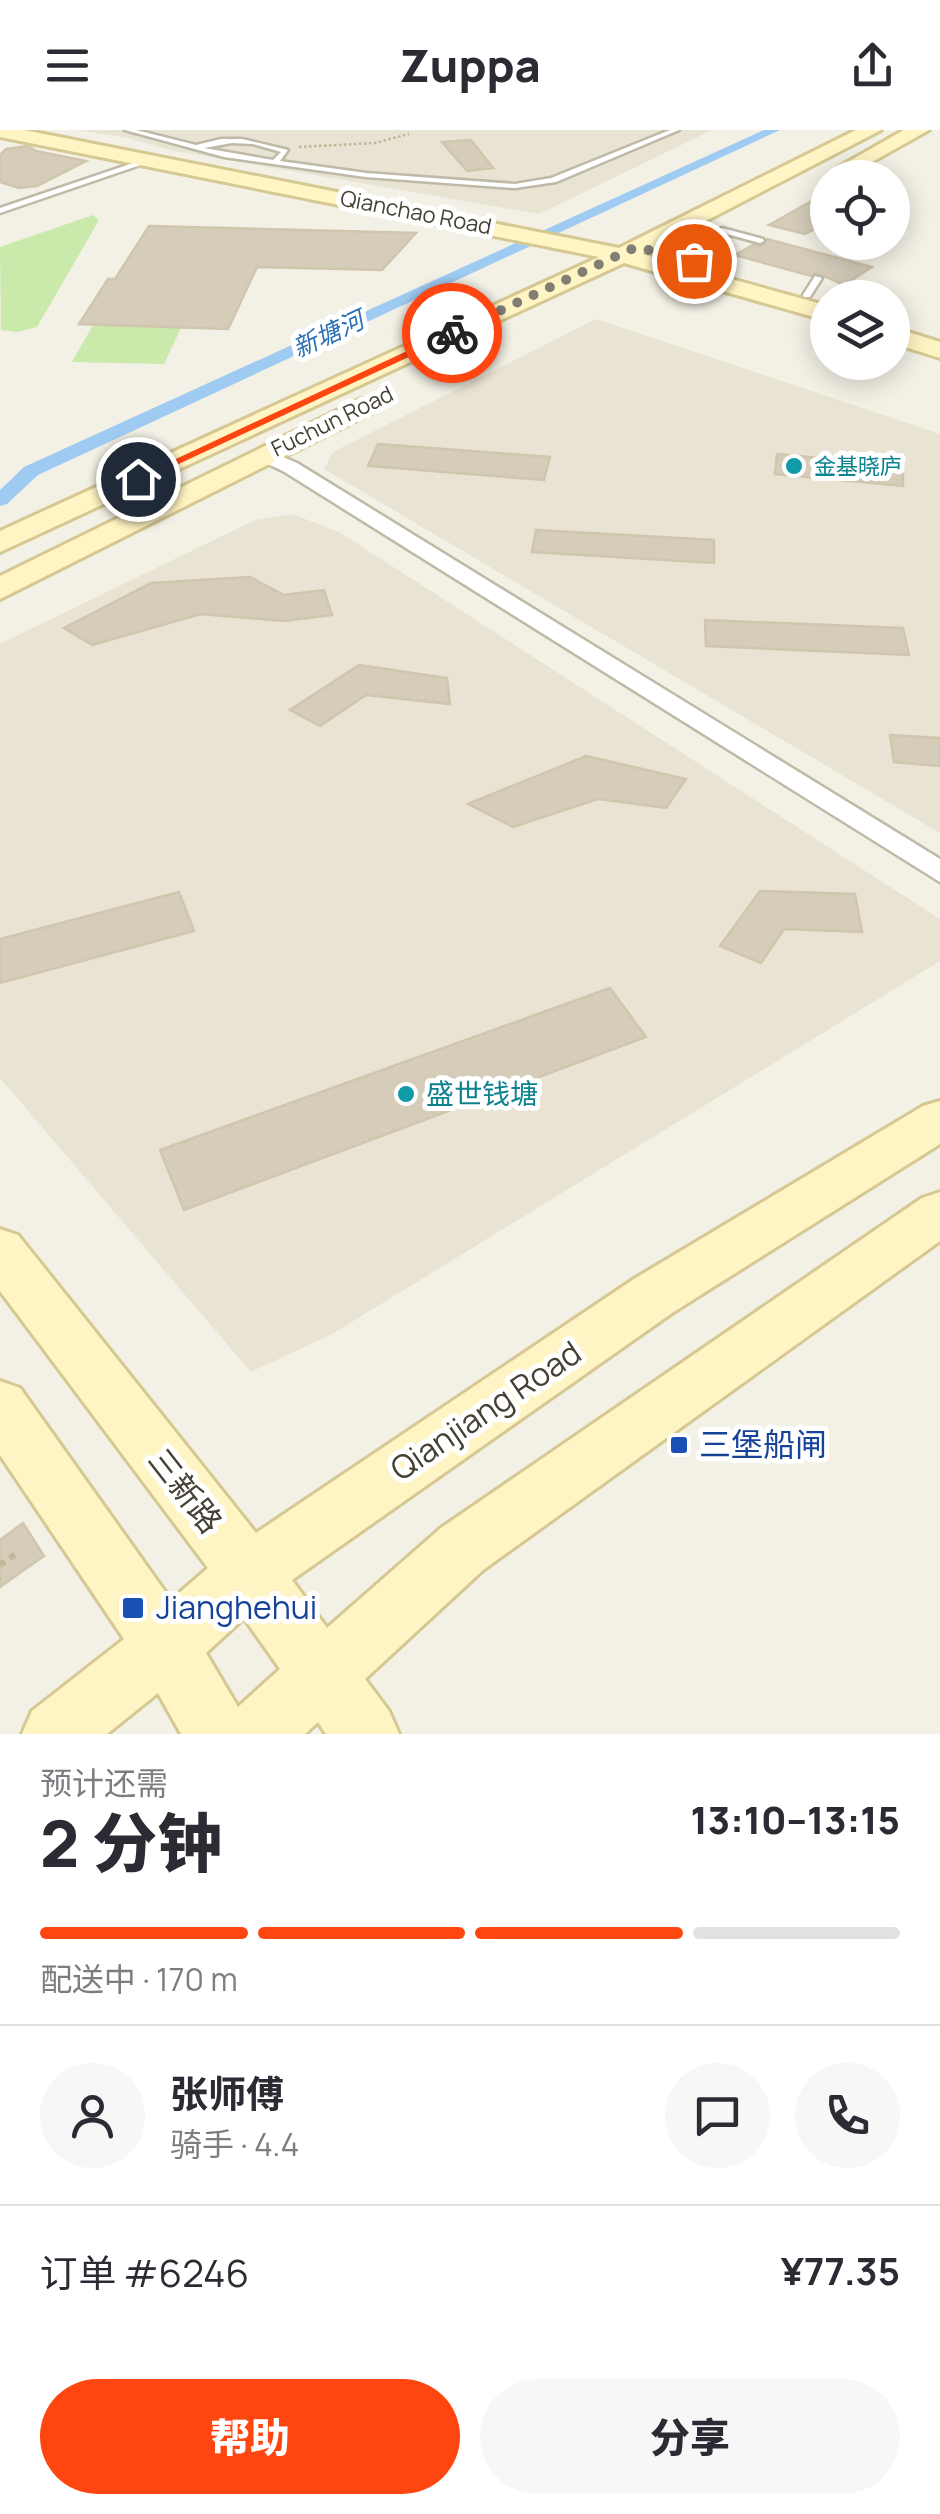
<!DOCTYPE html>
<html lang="zh">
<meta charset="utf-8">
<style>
body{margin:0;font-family:Manrope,"Noto Sans SC",sans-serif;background:#f7f7f7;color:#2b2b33;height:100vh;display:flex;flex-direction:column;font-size:38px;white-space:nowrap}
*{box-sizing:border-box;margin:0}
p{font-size:32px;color:#7c7c81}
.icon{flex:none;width:55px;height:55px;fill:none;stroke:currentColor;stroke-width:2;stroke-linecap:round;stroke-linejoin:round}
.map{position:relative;height:1604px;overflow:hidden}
.side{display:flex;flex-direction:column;background:#fff;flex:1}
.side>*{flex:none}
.fabs{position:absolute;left:810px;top:30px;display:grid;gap:20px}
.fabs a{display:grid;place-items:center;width:100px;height:100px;border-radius:50%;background:#fff;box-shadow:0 5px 25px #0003;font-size:50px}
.pin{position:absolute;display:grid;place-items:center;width:85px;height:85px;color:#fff;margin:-42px;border:5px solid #fff;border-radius:50%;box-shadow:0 2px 10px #0007}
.courier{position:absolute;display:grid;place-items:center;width:100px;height:100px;margin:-50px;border:8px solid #ff4611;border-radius:50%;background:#fff;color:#222;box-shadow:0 2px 12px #0007}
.headline em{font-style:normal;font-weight:800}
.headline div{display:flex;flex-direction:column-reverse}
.headline{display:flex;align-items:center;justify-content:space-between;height:170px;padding:0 40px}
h1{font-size:65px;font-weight:800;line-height:75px}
.bar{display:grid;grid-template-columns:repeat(4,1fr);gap:15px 10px;align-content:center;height:120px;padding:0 40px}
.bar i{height:12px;border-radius:8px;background:#e1e1e2}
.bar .on{background:#ff4611}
.bar p{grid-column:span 4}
.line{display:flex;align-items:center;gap:25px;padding:0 40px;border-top:2px solid #e1e1e2}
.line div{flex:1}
.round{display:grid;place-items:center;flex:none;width:105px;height:105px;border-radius:52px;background:#f7f7f7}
.button{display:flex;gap:20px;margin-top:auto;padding:20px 40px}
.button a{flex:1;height:115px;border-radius:60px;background:#ff4611;color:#fff;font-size:40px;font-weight:800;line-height:115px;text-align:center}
.button a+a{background:#f7f7f7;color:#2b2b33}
header{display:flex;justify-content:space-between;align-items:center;height:130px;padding:0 40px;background:#fff;font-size:45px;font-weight:800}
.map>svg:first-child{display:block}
.residential{fill:#e8e3d3}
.green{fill:#caeaac}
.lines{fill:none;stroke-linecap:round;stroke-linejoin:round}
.canal{fill:#9fcbf3;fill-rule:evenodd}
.building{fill:#d5cdba;stroke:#d0c5ad;stroke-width:2.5}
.service-casing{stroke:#bfb9a8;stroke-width:5}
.minor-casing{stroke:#bfb9a8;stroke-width:5}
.secondary-casing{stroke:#d6c893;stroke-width:6}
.path-far1{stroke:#c2b698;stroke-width:2.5;stroke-dasharray:2.5 2.5;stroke-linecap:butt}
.path{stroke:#c2b698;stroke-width:6;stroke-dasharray:6 6;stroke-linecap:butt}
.service{fill:#fff;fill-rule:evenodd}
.minor{fill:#fff;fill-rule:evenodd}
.secondary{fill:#fff5c4;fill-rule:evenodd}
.route{fill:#ff4611}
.done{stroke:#837e73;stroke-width:10;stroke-dasharray:0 18}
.culture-dot{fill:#0f9aa8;stroke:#fff;stroke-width:4}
.transit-dot{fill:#1a4fb4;stroke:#fff;stroke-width:4}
.labels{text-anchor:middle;stroke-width:10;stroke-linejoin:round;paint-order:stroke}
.far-street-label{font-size:22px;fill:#464135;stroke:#fff}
.far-culture-label{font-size:22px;fill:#0d838f;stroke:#fff;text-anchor:start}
.far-water-label{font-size:25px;font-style:italic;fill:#2a71b6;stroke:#fff}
.culture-label{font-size:28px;fill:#0d838f;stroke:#fff;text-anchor:start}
.near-street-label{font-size:32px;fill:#464135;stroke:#fff}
.near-transit-label{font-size:32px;fill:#164399;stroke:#fff;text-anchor:start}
</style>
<header><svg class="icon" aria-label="menu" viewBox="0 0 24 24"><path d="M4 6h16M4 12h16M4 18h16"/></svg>Zuppa<svg class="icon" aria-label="share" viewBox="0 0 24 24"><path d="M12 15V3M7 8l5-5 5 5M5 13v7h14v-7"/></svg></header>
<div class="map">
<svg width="940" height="1604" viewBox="0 0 940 1604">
<rect width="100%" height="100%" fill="#f3f0e5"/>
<!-- residential -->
<path class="residential" d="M78 0H712L539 84 170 20 128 8Z
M596 189 940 304V703L324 339 333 322Z
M292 384 339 402 940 789V831L332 1204 251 1242 0 948V514L255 390Z"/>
<!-- green -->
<path class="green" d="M93 85 99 90 37 197 17 202 1 200 0 117Z
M93 195 181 198 164 234 72 232Z"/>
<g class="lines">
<!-- canal -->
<path class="canal" d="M764 0H780L38 345 7 374 0 376V360L24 337Z"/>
</g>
<!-- building -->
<path class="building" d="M471 10 493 38 467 41 442 12Z
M28 16 36 21 86 31 37 56 19 58 0 52V25L6 19Z
M828 62V92L805 104 769 95Z
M149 96 416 103 382 140 257 137 228 199 79 194 108 149H115Z
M767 109 872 137 844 155 816 142 811 146 735 125 753 115 762 116Z
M378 314 550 327 544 350 368 336Z
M777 324 903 336V356L775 344Z
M536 400 714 410V433L532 422Z
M250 447 284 465 324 460 332 485 284 491 201 484 92 515 64 498 151 453Z
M705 490 903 498 909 525 706 516Z
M359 535 447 548 450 574 366 565 320 596 290 580Z
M890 605 940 608V636L894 632Z
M586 626 686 649 666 678 598 669 513 697 468 674Z
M760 761 855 764 862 802 784 799 761 833 720 816Z
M179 762 194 801 0 853V809Z
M610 858 646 907 184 1080 160 1020Z
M23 1393 44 1426 0 1457V1410Z"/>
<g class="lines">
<!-- service casing -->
<g class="service-casing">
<path id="service" d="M125 0H136L196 15 221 9H242L288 20 280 31 366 43 515 54 551 48 670 0H679L556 52 515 58 366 47 224 27ZM232 13 253 14 281 22 273 30 204 18Z
M148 28 155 30 0 83V78Z
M722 98 763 109 764 111 760 113 719 102 718 100Z
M815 146 822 148 810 167H804L803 165Z"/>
</g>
<!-- minor casing -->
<g class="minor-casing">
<path id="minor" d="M264 319 297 333 940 729V752L283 341 257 329V321Z"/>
</g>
<!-- secondary casing -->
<g class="secondary-casing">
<path id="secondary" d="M0 0H24L619 118 856 0H881L642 124 828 176V191L624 133 0 422V401L599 127 0 7Z
M904 0H929L854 42 847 44 837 38Z
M892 197 940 212V228L892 213Z
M361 269 371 271 375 277 371 283 0 469V446Z
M940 971V1014L672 1183 292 1450 327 1498 441 1398 922 1068 940 1062V1111L483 1440 365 1549 389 1581 399 1604H326L318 1592 305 1604H181L158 1563 107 1604H22L32 1581 124 1509 0 1325V1251L20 1258 171 1470 208 1438 0 1161V1099L18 1105 256 1403 634 1149 923 976ZM244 1488 280 1539 238 1577 206 1523Z"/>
</g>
<!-- path-far1 -->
<path class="path-far1" d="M299 17 375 13 409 4"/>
<!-- path -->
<path class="path" d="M0 1435 20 1421"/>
<!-- service -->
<use href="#service" class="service"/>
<!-- minor -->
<use href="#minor" class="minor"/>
<!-- secondary -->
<use href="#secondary" class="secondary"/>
</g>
<!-- route -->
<path class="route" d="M452 200 456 205 142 351 133 349Z"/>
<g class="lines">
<!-- done -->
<path class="done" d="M452 203 636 117 694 131"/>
</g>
<!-- markers -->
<g class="culture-dot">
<circle cx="794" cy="336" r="10"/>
<circle cx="406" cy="964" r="10"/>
</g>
<g class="transit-dot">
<rect x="669" y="1305" width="20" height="20" rx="5"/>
<rect x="121" y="1466" width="24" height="24" rx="5"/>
</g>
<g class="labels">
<!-- far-street labels -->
<g class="far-street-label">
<text transform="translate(416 82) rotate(11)" y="8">Qianchao Road</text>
<text transform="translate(332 291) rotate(-26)" y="8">Fuchun Road</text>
</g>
<!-- far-culture labels -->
<g class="far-culture-label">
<text x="814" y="344">金基晓庐</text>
</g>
<!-- far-water labels -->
<g class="far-water-label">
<text transform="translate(328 204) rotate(-25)" y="9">新塘河</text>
</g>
<!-- culture labels -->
<g class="culture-label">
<text x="426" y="974">盛世钱塘</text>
</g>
<!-- near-street labels -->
<g class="near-street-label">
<text transform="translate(486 1281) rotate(-34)" y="11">Qianjiang Road</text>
<text transform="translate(185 1361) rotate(52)" y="11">三新路</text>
</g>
<!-- near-transit labels -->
<g class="near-transit-label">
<text x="699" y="1326">三堡船闸</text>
<text x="156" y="1489">Jianghehui</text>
</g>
</g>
</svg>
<div class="fabs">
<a><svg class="icon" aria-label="locate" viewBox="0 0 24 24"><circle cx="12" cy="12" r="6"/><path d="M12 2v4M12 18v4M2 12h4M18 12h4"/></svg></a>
<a><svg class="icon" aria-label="layers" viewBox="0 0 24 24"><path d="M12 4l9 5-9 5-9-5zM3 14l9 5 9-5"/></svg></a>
</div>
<div class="pin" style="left:694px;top:131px;background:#ea580c"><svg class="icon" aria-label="bag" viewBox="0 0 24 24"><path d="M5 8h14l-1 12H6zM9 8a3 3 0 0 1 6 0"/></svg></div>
<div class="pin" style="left:138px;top:349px;background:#1f2937"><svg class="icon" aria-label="home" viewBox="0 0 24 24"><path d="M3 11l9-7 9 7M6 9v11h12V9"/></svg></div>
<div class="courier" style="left:452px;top:203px"><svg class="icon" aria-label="bike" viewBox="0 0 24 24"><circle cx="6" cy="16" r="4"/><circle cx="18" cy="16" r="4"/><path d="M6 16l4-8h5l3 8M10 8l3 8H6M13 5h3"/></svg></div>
</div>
<section class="side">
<div class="headline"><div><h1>2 分钟</h1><p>预计还需</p></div><em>13:10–13:15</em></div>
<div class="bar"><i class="on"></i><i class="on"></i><i class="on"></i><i></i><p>配送中 · 170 m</p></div>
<div class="line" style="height:180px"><a class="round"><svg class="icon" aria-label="person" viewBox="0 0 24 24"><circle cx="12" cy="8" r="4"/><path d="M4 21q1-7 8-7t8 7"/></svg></a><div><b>张师傅</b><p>骑手 · 4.4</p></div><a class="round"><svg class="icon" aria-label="chat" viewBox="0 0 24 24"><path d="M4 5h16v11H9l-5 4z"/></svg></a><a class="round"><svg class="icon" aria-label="phone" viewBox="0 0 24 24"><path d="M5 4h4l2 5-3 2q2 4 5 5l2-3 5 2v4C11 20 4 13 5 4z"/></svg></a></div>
<div class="line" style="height:130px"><div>订单 #6246</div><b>¥77.35</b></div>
<div class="button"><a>帮助</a><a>分享</a></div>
</section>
